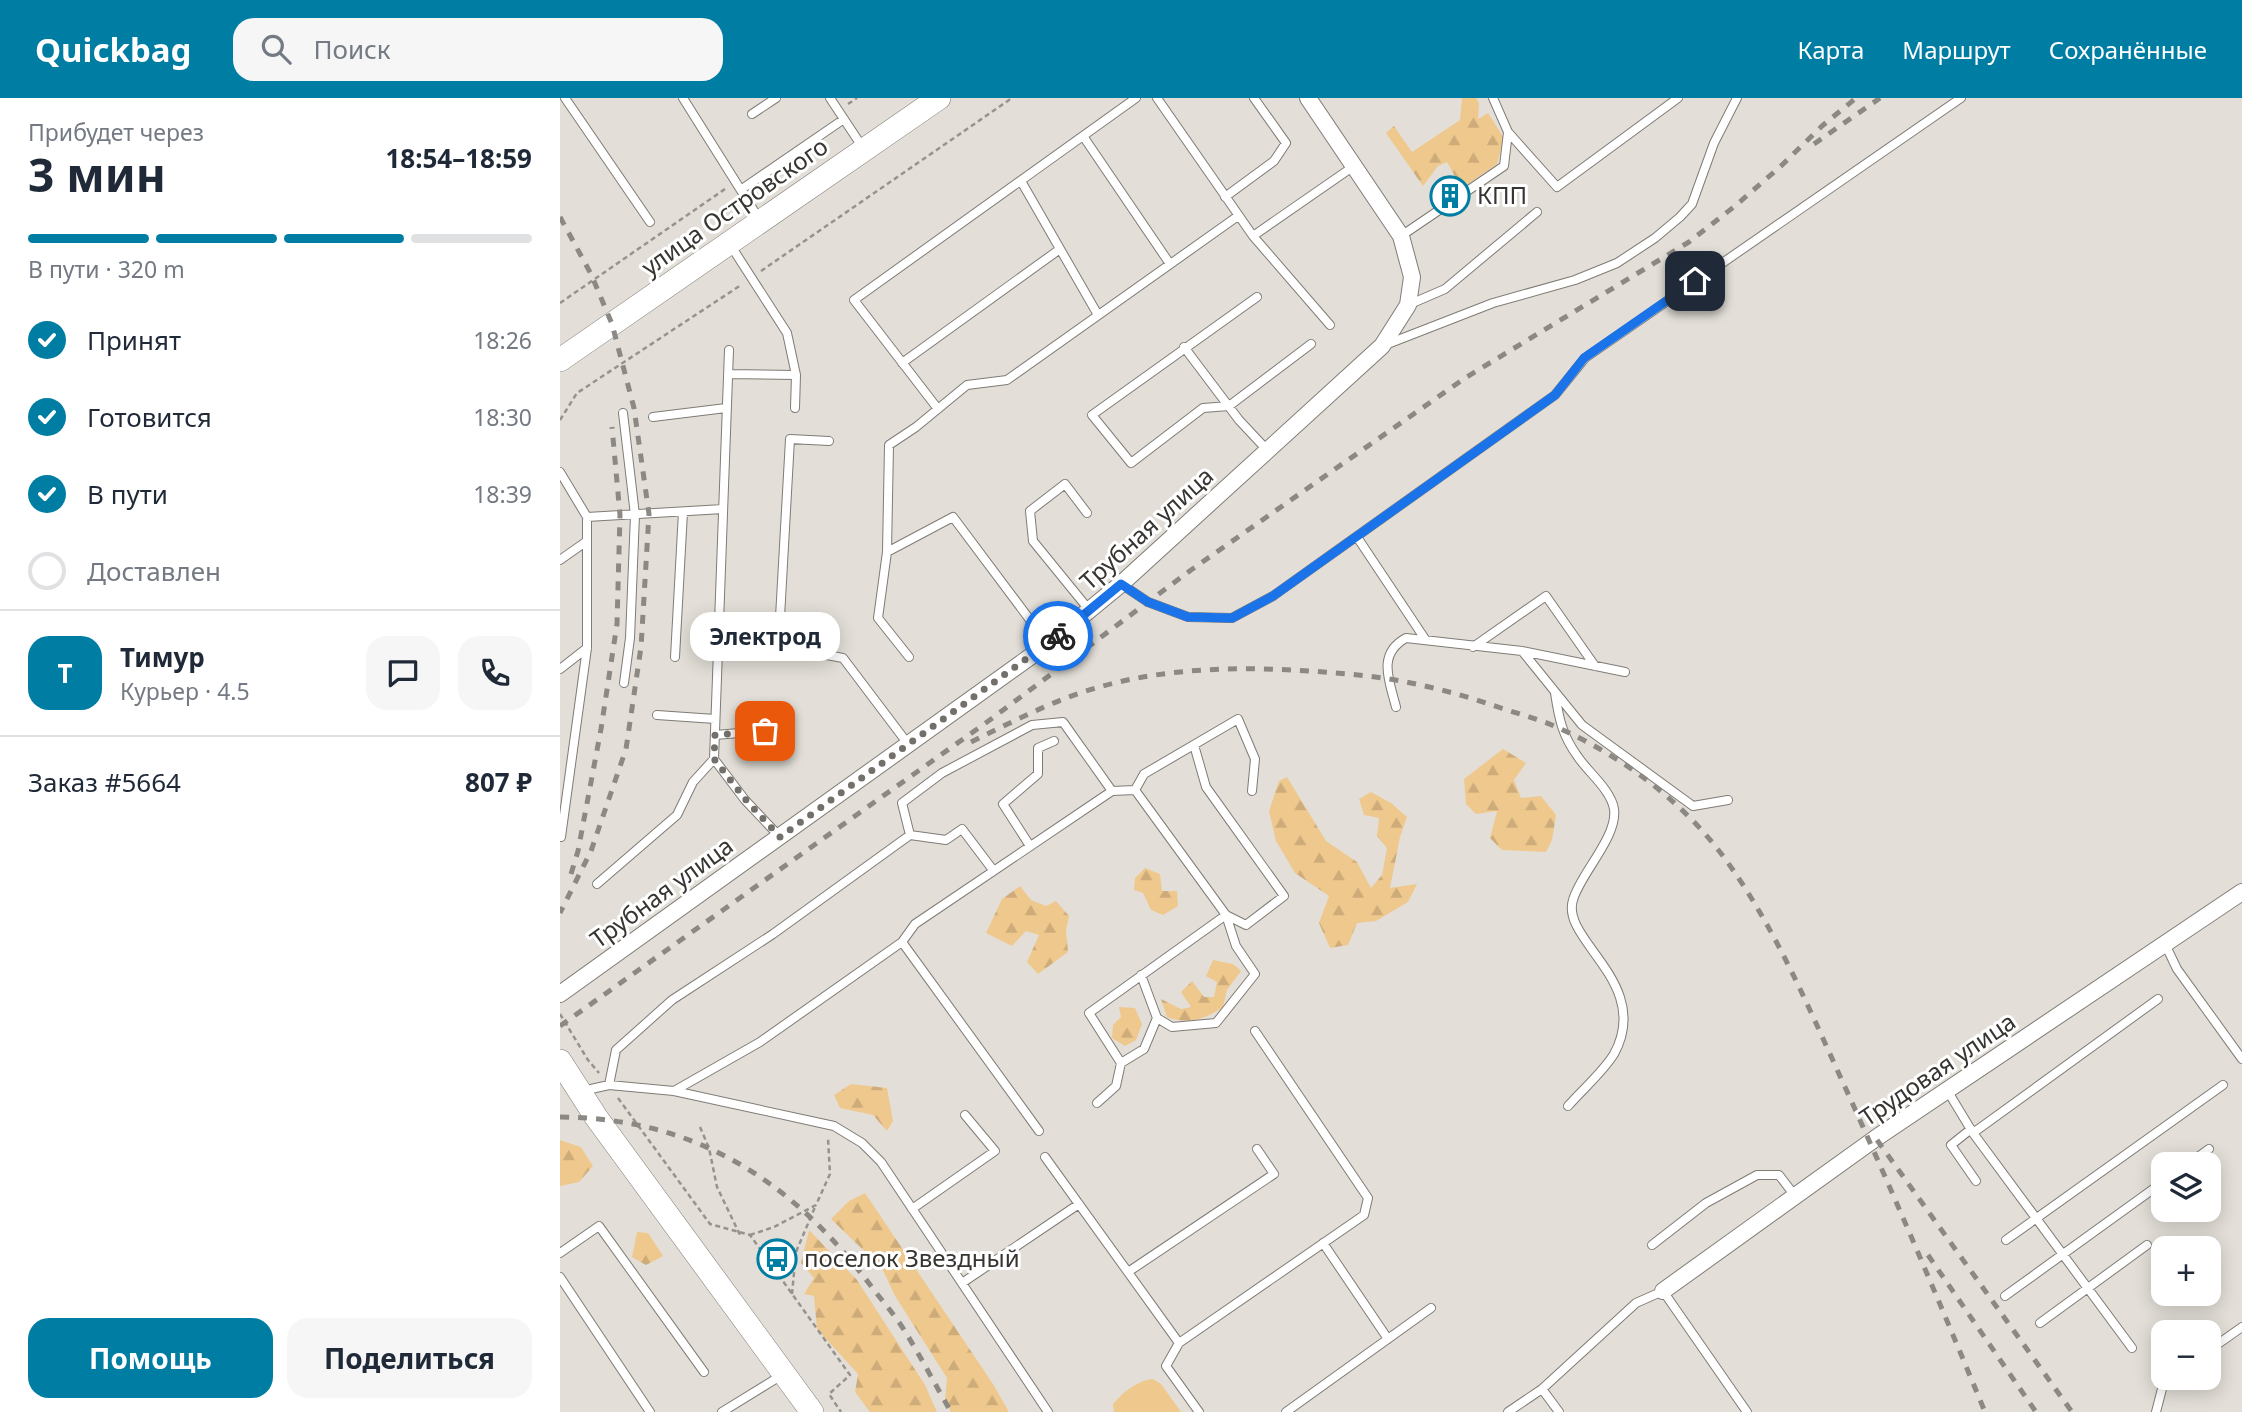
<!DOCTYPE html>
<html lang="ru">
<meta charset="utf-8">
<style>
body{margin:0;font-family:"Noto Sans",sans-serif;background:#f6f6f7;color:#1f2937;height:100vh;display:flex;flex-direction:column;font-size:26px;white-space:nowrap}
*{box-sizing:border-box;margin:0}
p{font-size:23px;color:#747a83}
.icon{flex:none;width:38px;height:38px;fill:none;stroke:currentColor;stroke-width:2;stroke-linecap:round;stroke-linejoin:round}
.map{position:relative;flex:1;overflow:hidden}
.details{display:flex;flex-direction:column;background:#fff;width:560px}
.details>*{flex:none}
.fabs{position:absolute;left:1591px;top:1054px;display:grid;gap:14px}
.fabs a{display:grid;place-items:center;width:70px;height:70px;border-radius:14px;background:#fff;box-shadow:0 4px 18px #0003;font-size:35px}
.pin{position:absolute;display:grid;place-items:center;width:60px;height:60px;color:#fff;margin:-30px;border-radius:14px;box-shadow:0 4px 10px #0006}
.courier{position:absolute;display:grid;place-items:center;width:70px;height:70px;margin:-35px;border:5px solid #1a73e8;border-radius:50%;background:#fff;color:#222;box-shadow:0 2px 9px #0007}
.bubble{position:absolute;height:49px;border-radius:21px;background:#fff;box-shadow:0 4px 18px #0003;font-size:23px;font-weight:700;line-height:49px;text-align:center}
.head em{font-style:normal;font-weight:700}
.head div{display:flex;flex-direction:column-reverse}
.head{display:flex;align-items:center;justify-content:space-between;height:119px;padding:0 28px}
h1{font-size:46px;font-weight:700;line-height:52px}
.bar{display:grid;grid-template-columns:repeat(4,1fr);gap:10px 7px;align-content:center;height:84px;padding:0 28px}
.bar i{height:9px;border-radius:5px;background:#e0e1e3}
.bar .selected{background:#007da3}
.bar p{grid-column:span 4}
.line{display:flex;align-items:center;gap:18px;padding:0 28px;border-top:2px solid #e0e1e3}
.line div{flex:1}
.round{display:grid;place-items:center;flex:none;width:74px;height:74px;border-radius:21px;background:#f6f6f7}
ol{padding:0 28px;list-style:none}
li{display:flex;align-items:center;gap:21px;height:77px}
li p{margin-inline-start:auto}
li .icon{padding:7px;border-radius:50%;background:#007da3;color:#fff;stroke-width:4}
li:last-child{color:#747a83}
li i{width:38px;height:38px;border:4px solid #e0e1e3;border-radius:50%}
.action{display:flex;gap:14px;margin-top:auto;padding:14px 28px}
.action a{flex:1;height:80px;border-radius:21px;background:#007da3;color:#fff;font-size:28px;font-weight:700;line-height:80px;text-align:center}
.action a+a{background:#f6f6f7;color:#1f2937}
header{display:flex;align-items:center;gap:42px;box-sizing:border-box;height:98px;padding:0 35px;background:#007da3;color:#fff}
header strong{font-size:33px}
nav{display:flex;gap:38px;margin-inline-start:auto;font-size:24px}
.search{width:490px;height:63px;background:#f6f6f7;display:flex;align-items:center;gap:18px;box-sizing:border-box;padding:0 24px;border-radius:21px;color:#747a83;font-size:26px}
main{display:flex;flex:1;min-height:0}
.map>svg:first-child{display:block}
.grass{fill:#efc88d}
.forest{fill:url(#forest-firs)}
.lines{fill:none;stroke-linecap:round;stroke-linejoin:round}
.lane-casing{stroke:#7f7b75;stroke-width:10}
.street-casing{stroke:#7f7b75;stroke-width:18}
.secondary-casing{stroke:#7f7b75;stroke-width:24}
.path{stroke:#96938e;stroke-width:2.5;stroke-dasharray:5 3.5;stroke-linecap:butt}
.lane{stroke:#fff;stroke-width:8}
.street{stroke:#fff;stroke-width:16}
.secondary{stroke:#fff;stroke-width:23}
.rail{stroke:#8c8984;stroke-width:5;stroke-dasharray:9 9;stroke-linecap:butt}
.done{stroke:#73706c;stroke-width:7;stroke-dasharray:0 12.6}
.route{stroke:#1a73e8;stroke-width:9}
.labels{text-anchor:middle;stroke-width:6;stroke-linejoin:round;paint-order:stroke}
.poi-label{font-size:24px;fill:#373532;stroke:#fff;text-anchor:start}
.street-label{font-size:24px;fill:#373532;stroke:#fff}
</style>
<header>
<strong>Quickbag</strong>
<div class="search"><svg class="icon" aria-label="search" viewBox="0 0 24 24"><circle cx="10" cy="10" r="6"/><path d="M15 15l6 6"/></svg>Поиск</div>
<nav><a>Карта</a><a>Маршрут</a><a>Сохранённые</a></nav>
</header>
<main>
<section class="details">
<div class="head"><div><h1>3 мин</h1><p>Прибудет через</p></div><em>18:54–18:59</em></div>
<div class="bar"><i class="selected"></i><i class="selected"></i><i class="selected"></i><i></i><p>В пути · 320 m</p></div>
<ol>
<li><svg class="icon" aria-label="check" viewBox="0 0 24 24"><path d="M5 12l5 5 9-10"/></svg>Принят<p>18:26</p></li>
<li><svg class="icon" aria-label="check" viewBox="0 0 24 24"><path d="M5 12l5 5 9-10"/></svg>Готовится<p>18:30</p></li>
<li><svg class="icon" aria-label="check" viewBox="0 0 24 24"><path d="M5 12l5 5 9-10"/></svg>В пути<p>18:39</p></li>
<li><i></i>Доставлен</li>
</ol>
<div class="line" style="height:126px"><b class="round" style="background:#007da3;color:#fff">Т</b><div><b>Тимур</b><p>Курьер · 4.5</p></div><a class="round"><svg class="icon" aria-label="chat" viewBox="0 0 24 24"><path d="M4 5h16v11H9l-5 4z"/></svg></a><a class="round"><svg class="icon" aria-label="phone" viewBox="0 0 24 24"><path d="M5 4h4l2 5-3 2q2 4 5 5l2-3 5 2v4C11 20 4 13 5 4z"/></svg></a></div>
<div class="line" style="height:91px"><div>Заказ #5664</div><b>807 ₽</b></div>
<div class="action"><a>Помощь</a><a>Поделиться</a></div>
</section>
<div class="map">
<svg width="1682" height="1314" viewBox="0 0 1682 1314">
<defs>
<pattern id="forest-firs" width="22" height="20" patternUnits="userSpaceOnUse" patternTransform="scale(1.75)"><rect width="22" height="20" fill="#efc88d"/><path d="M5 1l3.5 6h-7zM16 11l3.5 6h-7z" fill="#ceac7a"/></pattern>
</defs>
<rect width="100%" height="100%" fill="#e3dfd8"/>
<!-- grass -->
<path class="grass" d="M593 1281 601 1286 621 1314H554L553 1306C562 1295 578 1282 593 1281Z"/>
<!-- forest -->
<path class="forest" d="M902 0H916L919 5 918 21 928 15 944 40 937 66 908 86 898 84 887 64 878 68 863 88 826 35 834 28 852 54 900 22Z
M943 651 966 665 954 682 961 700 981 698 996 717 992 742 986 754 942 752 930 740 937 713 916 716 906 706 904 681Z
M727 679 766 743 797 764 811 790 822 777 827 750 817 738 819 720 804 717 799 701 811 694 831 705 847 719 840 739 830 790 857 786 848 804 816 823 797 825 788 847 770 850 759 825 769 798 735 775 716 743 709 713 719 683Z
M585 770 600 776 602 793H617L618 808 603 817 591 812 583 795 574 792 575 780Z
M460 788 471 802 486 808 496 803 509 818 506 832 508 854 478 876 467 864 479 837 466 833 452 848 426 835 442 801Z
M653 862 673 866 681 873 667 892 663 909C645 921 629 927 607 919L601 901 621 911 631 909 621 894 632 883 644 899H654L657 884 646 878Z
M559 909 575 910 582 926 576 942 565 948 552 940 553 927 561 919Z
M291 986 327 990 333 1023 327 1033 313 1017 280 1010 274 997Z
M0 1042 21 1049 33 1068 19 1084 0 1088Z
M305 1095 433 1286 449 1314H391L385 1303 387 1280 335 1198 322 1170 271 1121 289 1103Z
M249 1132 297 1182 365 1287 377 1314H310L295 1294 298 1276 257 1231 254 1198 244 1196 254 1180 241 1165Z
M77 1134 88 1135 103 1158 86 1167 72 1159Z"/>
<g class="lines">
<!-- lane casing -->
<g class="lane-casing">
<path id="lane" d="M5 0 90 124
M123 0 199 121
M270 0 303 50
M597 0 693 138 770 227
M192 16 216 0
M948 34 997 89 1118 0
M523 38 610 166
M461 83 538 217
M182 91 284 21
M665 99 714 63 726 45 694 0
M693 138 794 68
M841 138 944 68 948 34 933 0
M171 148 227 235 236 277 235 310
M697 199 532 317 571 365 643 310 669 308 751 246
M848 207 885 191 977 114
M825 247 933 205 1015 182 1057 165 1095 140 1120 119 1132 106 1154 45 1177 0
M624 249 679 322 708 353
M169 252 154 661 185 702 220 739
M342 265 500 151
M168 276 236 277
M378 311 294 202 576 0
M63 315 75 417 70 540 64 585
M93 319 166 310
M269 343 230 341 219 537 245 553 283 560 348 646
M0 374 27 419V550L1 739
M527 415 505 386 470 413 473 443 530 513
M27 419 163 411
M797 439 865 541
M327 454 393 419 488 546
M0 462 27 443
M561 486 588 504 628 519 672 520 713 498 995 297 1025 260 1401 0
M913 549 986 498 1035 568
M962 553 1022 627 1133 708 1168 702
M115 559 123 414
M349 559 318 520 327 454 329 347 356 329 407 287 447 282 678 118
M0 571 27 550
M995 595C999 621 1002 637 1018 659 1028 674 1051 692 1054 711 1058 739 1020 776 1013 802 1000 842 1093 885 1054 956 1043 974 1023 991 1008 1008
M836 609C829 582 817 556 846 540L962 553 1065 574
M97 617 155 621
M155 637 205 633
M634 647 646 689 724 798 686 827 666 817
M575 692 584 676 678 621 695 661 692 693
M350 737 386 742 402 731 433 772
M470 748 443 706 478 676V650L494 643
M37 786 117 717 133 684 154 661
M342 844 479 1033
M1605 846 1617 871 1682 961
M597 920 612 929 656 925 695 876 676 848 666 817
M49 987 56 952 112 902 213 836 350 737 342 705 382 675 472 627 503 624 552 693
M1387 992 1413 1035 1572 1250
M22 993 49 987 114 993 274 1028 302 1045 321 1064 488 1314
M114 993 200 944 342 844 355 826 552 693 575 692 666 817 529 915 561 965 584 951 597 920 581 877
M537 1005 556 988 561 965
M1411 1031 1391 1047 1416 1083
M1413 1035 1598 901
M485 1059 619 1245
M1628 1066 1649 1051
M352 1111 435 1053 405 1017
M1446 1142 1663 987
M763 1145 828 1241
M1092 1147 1146 1105 1197 1077H1219L1235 1098
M0 1155 39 1128 144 1274
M568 1174 714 1076 697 1051
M0 1179 90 1314
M402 1185 519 1106
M1445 1198 1603 1084
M1480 1225 1587 1147
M1648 1253 1682 1229
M982 1291 999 1314
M162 1314 222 1277
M639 1314 606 1268 619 1245 804 1117 808 1100 695 933
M726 1314 871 1210
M948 1314 982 1291 1076 1205 1103 1193 1187 1314
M1596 1314 1603 1287 1613 1279"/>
</g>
<!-- street casing -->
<g class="street-casing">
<path id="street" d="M0 896 488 546 561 486 822 248 848 207 852 179 841 138 748 0
M1103 1193 1316 1040 1682 794"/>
</g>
<!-- secondary casing -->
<g class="secondary-casing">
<path id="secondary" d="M0 262 379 0
M0 963 36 1019 252 1314"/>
</g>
<!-- path -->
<path class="path" d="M288 6 297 0
M201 173 452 0
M0 205 165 91
M0 322 17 295 181 187
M0 916 28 962 39 975
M58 1000 150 1126 190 1137 290 1277 269 1296 281 1314
M140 1029 149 1050 157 1089 180 1137
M190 1137 214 1129 256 1107 270 1076 268 1040
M232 1196 236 1154 255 1109"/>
<!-- lane -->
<use href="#lane" class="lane"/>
<!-- street -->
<use href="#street" class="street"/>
<!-- secondary -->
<use href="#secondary" class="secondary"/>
<!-- rail -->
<path class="rail" d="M1254 46 1320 0
M0 119 31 176 52 226 74 310 89 416 81 549 66 651 31 753 0 815
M411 644C448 626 484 607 523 594 607 566 700 568 787 576 840 580 892 593 941 610 962 617 983 622 1003 632 1070 663 1131 710 1173 772 1220 840 1251 915 1285 989 1334 1097 1380 1205 1425 1314
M11 776 18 753 41 631 57 526 60 417 52 329
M0 928 427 624 631 472 905 280 1129 144 1175 108 1221 68 1262 28 1296 0
M0 1019C137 1020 234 1084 314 1192 325 1206 337 1220 346 1235 362 1261 376 1288 391 1314
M1317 1042 1512 1314
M1368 1157 1476 1314"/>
</g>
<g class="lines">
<!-- done -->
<path class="done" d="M205 633 155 637 154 661 186 702 220 739 498 538"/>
<!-- route -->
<path class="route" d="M498 538 561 486 588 504 628 519 672 520 713 498 995 297 1024 260 1135 183"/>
</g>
<!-- icons -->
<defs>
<g id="building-ring" transform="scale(2.0125)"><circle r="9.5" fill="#fff" stroke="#007da3" stroke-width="1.5"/><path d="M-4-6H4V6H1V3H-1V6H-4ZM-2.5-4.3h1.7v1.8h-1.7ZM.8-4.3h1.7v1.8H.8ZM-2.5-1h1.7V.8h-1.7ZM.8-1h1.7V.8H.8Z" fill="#007da3"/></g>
<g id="bus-ring" transform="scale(2.0125)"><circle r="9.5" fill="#fff" stroke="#007da3" stroke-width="1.5"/><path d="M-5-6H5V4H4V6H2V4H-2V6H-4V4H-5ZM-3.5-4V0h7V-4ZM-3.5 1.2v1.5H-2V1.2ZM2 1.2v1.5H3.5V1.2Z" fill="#007da3"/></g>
</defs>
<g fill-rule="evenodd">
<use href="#building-ring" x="890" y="98"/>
<use href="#bus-ring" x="217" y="1161"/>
</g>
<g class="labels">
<!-- poi labels -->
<g class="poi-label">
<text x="917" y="106">КПП</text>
<text x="244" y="1169">поселок Звездный</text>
</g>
<!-- street labels -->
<g class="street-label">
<text transform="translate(175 109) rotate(-35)" y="8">улица Островского</text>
<text transform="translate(587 431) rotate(-42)" y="8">Трубная улица</text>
<text transform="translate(102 795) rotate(-36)" y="8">Трубная улица</text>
<text transform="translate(1378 972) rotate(-34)" y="8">Трудовая улица</text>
</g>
</g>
</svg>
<div class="fabs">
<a><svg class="icon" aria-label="layers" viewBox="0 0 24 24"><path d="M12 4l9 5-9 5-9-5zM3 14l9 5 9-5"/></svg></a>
<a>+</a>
<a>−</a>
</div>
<div class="pin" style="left:205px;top:633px;background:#ea580c"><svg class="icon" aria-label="bag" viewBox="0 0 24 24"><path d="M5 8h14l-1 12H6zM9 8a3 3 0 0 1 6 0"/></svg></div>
<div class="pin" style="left:1135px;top:183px;background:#1f2937"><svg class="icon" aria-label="home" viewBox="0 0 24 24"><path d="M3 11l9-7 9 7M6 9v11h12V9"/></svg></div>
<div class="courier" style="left:498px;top:538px"><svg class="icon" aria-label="bike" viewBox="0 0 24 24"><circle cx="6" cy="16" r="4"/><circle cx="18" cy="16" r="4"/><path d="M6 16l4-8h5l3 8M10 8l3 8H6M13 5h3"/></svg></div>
<div class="bubble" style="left:130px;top:514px;width:150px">Электрод</div>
</div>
</main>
